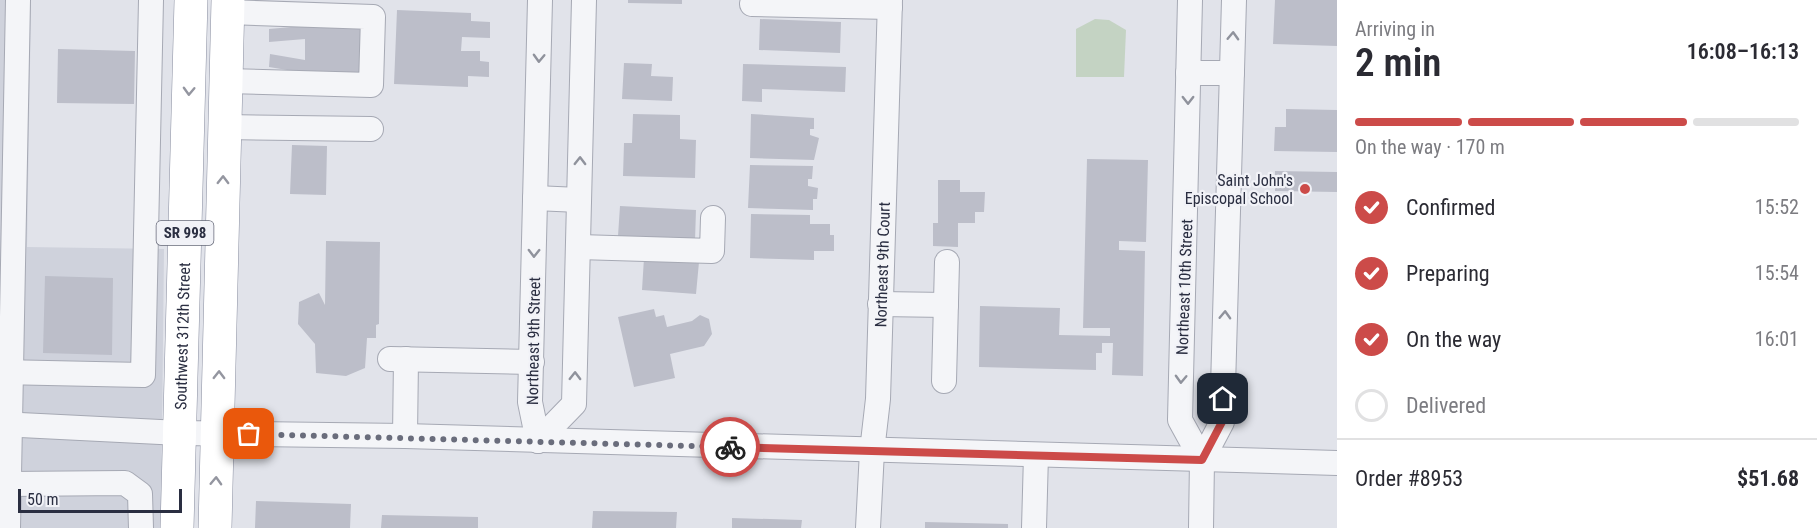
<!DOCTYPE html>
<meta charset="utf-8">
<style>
body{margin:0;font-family:"Roboto Condensed",sans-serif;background:#f7f7f7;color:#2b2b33;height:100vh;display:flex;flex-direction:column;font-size:22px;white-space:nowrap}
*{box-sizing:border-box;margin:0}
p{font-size:20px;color:#7c7c81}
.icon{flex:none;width:33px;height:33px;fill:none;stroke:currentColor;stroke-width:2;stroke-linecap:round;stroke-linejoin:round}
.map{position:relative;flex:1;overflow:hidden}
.side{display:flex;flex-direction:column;background:#fff;width:480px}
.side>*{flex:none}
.scale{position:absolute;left:18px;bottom:15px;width:164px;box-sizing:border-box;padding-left:6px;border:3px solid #2a2e41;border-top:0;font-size:16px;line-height:21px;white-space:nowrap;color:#2a2e41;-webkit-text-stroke:4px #f1f2f7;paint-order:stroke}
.pin{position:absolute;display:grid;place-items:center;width:51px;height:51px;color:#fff;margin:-26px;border-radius:12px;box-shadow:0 3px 9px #0006}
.courier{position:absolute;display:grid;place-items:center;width:60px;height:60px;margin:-30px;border:4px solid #cc4b49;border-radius:50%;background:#fff;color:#222;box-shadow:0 2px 8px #0007}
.head em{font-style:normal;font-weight:600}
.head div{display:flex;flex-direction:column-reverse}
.head{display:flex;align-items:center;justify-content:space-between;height:102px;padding:0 18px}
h1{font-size:39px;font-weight:600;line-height:45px}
.bar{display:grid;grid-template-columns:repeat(4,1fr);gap:9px 6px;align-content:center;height:72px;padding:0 18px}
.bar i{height:8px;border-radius:4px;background:#e1e1e2}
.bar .selected{background:#cc4b49}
.bar p{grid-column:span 4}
.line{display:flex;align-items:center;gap:15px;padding:0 18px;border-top:2px solid #e1e1e2}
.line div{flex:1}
ol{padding:0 18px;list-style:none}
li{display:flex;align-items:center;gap:18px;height:66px}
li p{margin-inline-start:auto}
li .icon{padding:6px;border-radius:50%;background:#cc4b49;color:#fff;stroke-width:4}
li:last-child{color:#7c7c81}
li i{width:33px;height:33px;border:3px solid #e1e1e2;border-radius:50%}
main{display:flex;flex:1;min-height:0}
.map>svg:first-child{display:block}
.built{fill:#cfd2dc}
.green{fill:#c4d3c3}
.building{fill:#bcbec9}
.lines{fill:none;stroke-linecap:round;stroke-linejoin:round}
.minor-casing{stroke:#a6a9b4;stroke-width:26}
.highway-casing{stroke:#898ea0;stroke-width:34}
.minor{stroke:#f4f5f8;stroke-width:24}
.highway{stroke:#fff;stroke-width:33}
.oneway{stroke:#8f929c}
.oneway2{stroke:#9496a0}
.done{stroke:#6a6d7c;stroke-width:6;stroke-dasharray:0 10.8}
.route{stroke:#cc4b49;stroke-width:8}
.poi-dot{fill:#cc4b49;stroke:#f1f2f7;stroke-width:2}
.labels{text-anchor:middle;stroke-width:4.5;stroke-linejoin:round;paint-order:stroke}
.shield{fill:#f1f2f7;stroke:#666978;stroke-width:1.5}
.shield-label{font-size:15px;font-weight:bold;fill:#2a2e41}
.poi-label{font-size:16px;fill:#2a2e41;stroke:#f1f2f7;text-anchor:end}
.street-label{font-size:16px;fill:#2a2e41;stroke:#f1f2f7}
</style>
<main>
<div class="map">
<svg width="1337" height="528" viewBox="0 0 1337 528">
<rect width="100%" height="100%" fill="#e1e3ea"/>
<!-- built -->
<path class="built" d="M0 0H26L31 5 27 247 164 249 161 528H0Z"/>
<!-- green -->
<path class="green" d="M1095 19 1109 20 1126 30 1124 77H1076V29Z"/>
<!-- building -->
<path class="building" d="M628 0H682V4L628 3Z
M1275 0H1337V46L1273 44Z
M397 10 471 13V21L490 22V38L462 37 461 51H480V61L489 62V77L468 76V87L394 84Z
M760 19 841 22 840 53 759 50Z
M313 25 369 28 366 76 305 73 269 67 270 54 305 60V39L269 42V29Z
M58 49 135 51 134 104 57 103Z
M624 63 652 64 651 76 673 77 672 101 622 99Z
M743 64 846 67 845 92 762 89V102L742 101Z
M1286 109 1337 110V152L1274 151 1275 127H1286Z
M633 114 680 115V139L696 140 695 178 623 176 624 143H632Z
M751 114 814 118V129H810V135L819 138 814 160 750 158Z
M292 145 327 146 326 195 290 194Z
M1087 159 1148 160 1146 242 1119 241V250L1145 251 1143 376 1112 375 1113 343H1102V353H1096V370L979 367 980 306 1060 308 1059 335 1110 336V328H1083Z
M750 165 813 166 812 179H808V186L818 188 817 199H813V210L748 208Z
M1275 171 1337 172V192L1275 191Z
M938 180H960V192H985L984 212H975V223H958V247L933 246V223H938Z
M620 206 696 210 695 241 618 236Z
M751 214 810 215V224H830V235H834V251H814V260L750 258Z
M326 241 380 242 379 324 376 325V338H367L365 368 346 376 316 373 315 344 298 324 299 302 319 293 325 305Z
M644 258 699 262 696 294 642 290Z
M45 276 113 278 112 355 43 353Z
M654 309 656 317 664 315 667 327 692 321 700 315 709 319 712 334 704 346 670 354 675 378 634 387 618 317Z
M256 501 351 504 350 528H255Z
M593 511 677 512 676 528H592Z
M382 515 478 517V528H381Z
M732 518 802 520 801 528H732Z
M925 522 1008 524V528H925Z"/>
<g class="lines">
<!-- minor casing -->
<g class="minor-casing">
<g id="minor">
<path d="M753 0 752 4 890 7"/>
<path d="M1190 0 1180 420 1202 460 1222 422 1234 0"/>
<path d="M1188 73H1232"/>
<path d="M226 81 371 85 373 17 228 12"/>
<path d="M225 127 371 129"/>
<path d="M535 198 579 200"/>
<path d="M579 247 712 251 713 218"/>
<path d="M880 304 946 305"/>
<path d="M390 359 532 362"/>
<path d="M0 372 143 375 151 0"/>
<path d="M944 381 947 262"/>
<path d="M0 424 180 433 405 436 1337 463"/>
<path d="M405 436 406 359"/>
<path d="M538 441 574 404 584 0"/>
<path d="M538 441 530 402 540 0"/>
<path d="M8 484 125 483 140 494 141 528"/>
<path d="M8 528 18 0"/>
<path id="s1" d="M868 528 872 451 878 399 890 0"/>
<path d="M1034 528 1036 455"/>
<path d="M1201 528 1202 460"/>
</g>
</g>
<!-- highway casing -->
<g class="highway-casing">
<g id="highway">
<path id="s2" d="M177 528 191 0"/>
<path d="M215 528 228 0"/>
</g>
</g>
<!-- minor -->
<use href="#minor" class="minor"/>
<!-- highway -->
<use href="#highway" class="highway"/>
</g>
<!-- one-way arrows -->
<defs><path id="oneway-chevron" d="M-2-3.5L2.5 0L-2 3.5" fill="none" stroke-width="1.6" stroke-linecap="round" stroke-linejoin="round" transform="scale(1.5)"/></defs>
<g class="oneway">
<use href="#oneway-chevron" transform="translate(1233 36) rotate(-88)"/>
<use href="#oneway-chevron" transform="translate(539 58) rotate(92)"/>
<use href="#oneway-chevron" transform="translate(1188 100) rotate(90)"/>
<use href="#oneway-chevron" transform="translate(580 161) rotate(-89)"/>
<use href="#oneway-chevron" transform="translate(534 253) rotate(91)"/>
<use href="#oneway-chevron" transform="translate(1225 315) rotate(-88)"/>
<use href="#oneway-chevron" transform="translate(575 376) rotate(-89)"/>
<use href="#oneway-chevron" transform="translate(1181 379) rotate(92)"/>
</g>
<g class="oneway2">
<use href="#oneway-chevron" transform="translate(189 91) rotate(92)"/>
<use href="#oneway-chevron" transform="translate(223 180) rotate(-89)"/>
<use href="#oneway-chevron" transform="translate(219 375) rotate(-89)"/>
<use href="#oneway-chevron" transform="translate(216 481) rotate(-88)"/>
</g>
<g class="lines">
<!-- done -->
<path class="done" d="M249 434 730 447"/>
<!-- route -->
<path class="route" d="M730 447 1202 460 1222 422 1223 399"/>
</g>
<!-- markers -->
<circle class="poi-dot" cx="1305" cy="189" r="6"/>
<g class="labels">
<!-- shield labels -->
<rect class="shield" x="156.5" y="221" width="57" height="24" rx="4.5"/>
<g class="shield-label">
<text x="185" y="238">SR 998</text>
</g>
<!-- poi labels -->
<g class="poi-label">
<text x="1293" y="186">Saint John's<tspan x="1293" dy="18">Episcopal School</tspan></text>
</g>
<!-- street labels -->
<g class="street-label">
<text dy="6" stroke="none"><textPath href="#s1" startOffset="264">Northeast 9th Court</textPath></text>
<text transform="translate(1184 287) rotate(-88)" y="6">Northeast 10th Street</text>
<text dy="6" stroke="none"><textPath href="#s2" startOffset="192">Southwest 312th Street</textPath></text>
<text transform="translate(533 341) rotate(-89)" y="6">Northeast 9th Street</text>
</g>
</g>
</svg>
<div class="scale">50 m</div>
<div class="pin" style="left:249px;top:434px;background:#ea580c"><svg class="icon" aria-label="bag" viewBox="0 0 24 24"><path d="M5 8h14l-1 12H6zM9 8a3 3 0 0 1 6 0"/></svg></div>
<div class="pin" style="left:1223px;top:399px;background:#1f2937"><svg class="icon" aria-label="home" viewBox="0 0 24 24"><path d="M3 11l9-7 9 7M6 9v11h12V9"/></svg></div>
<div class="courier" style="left:730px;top:447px"><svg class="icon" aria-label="bike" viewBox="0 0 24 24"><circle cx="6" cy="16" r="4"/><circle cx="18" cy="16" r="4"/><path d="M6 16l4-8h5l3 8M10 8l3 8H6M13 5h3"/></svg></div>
</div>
<section class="side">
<div class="head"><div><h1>2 min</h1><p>Arriving in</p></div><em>16:08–16:13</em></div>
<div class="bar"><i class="selected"></i><i class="selected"></i><i class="selected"></i><i></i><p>On the way · 170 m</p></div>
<ol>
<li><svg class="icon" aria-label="check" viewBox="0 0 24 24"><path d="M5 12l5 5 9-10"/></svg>Confirmed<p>15:52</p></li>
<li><svg class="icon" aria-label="check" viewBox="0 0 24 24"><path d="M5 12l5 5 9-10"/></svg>Preparing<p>15:54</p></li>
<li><svg class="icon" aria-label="check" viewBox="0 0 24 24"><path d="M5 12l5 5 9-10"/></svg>On the way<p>16:01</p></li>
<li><i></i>Delivered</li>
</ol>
<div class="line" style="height:78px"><div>Order #8953</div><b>$51.68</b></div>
</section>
</main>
